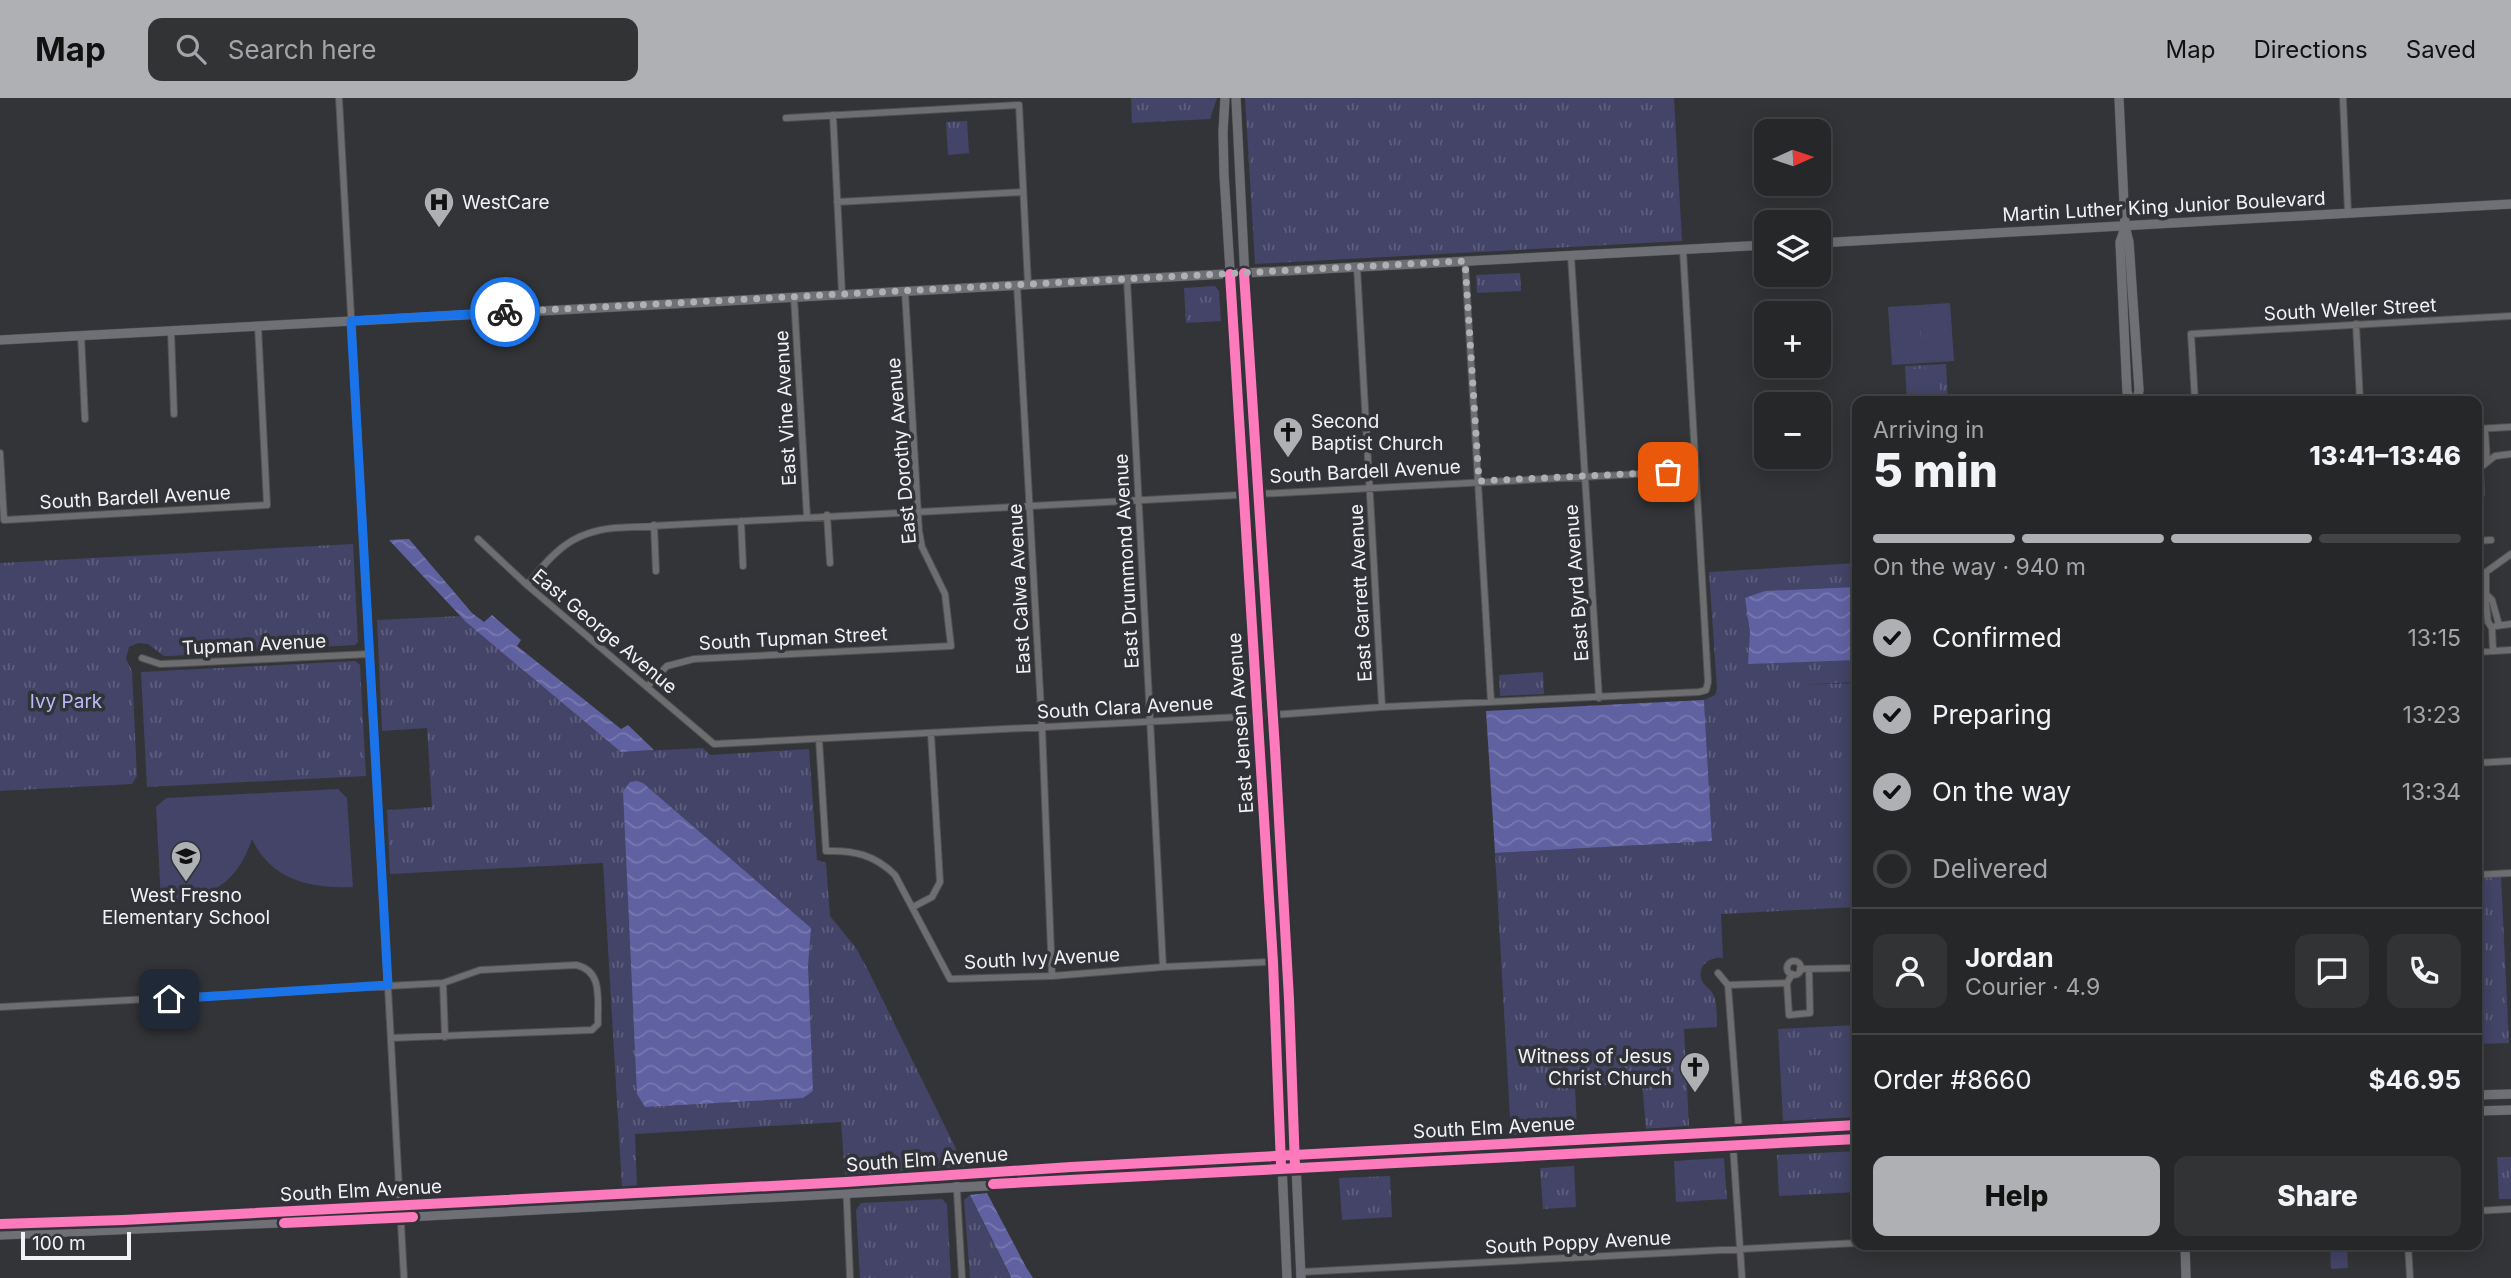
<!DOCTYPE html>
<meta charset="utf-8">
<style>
body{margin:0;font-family:Inter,sans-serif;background:#323335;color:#f1f3f6;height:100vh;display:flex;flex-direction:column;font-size:26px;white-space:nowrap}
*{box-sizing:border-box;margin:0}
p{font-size:23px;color:#a4a5a8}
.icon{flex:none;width:38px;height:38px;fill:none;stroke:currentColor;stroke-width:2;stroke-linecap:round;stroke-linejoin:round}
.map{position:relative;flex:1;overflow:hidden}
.drawer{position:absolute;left:1852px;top:298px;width:630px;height:854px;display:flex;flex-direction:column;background:#262729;border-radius:14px;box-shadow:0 4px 18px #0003,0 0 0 2px #424446}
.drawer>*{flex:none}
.needle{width:46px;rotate:87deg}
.controls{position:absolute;left:1754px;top:21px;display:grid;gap:14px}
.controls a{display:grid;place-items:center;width:77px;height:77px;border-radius:14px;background:#262729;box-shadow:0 4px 18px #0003,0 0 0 2px #424446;font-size:35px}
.scale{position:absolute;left:21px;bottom:18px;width:110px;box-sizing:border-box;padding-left:7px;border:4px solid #f2f2f6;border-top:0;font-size:19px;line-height:24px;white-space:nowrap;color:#f2f2f6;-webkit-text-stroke:5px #323338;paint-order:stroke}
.pin{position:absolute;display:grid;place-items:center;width:60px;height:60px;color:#fff;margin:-30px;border-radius:14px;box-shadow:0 4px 10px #0006}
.courier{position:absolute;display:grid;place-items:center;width:70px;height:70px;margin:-35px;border:5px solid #1a73e8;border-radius:50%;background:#fff;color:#222;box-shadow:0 2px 9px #0007}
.overview em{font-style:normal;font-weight:800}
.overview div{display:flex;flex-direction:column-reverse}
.overview{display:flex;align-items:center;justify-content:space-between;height:119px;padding:0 21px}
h1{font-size:46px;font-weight:800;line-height:52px}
.bar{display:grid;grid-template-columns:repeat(4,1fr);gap:10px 7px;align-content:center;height:84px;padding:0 21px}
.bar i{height:9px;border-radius:5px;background:#424446}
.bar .active{background:#afb0b3}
.bar p{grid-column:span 4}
.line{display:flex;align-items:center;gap:18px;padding:0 21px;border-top:2px solid #424446}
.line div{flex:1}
.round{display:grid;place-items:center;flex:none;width:74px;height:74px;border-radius:14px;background:#323335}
ol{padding:0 21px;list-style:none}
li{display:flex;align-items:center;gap:21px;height:77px}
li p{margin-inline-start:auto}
li .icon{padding:7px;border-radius:50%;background:#afb0b3;color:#111;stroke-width:4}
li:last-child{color:#a4a5a8}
li i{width:38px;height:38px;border:4px solid #424446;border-radius:50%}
.action{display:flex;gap:14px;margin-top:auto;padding:14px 21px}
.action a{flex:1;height:80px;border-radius:14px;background:#afb0b3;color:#111;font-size:28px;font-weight:800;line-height:80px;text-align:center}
.action a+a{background:#323335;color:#f1f3f6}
header{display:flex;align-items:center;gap:42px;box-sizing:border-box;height:98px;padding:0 35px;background:#afb0b3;color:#111}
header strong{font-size:33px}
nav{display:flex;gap:38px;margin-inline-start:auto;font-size:24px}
.search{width:490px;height:63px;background:#323335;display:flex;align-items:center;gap:18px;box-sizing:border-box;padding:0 24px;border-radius:14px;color:#a4a5a8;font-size:26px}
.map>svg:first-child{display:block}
.grass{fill:url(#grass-tufts)}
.pitch{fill:#434467}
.water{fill:url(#water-waves)}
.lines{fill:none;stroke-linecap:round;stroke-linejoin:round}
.street-casing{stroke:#4f5052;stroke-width:8}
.secondary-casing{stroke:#4f5052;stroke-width:10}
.street{stroke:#6e6e70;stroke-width:6}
.secondary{stroke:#6f7075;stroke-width:9}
.cycleway-casing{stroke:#323338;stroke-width:15}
.cycleway{stroke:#fd7abc;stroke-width:10}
.done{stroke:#afb0b3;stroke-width:7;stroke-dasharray:0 12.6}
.route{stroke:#1a73e8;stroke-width:9}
.labels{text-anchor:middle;stroke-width:7;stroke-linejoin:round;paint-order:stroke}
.poi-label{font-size:19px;fill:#f2f2f6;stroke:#323338;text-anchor:start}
.street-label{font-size:19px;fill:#f2f2f6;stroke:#323338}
.park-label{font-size:19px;fill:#b9bcf8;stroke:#323338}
</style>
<header>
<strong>Map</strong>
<div class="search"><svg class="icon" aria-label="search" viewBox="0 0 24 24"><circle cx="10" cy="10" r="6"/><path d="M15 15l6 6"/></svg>Search here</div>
<nav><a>Map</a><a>Directions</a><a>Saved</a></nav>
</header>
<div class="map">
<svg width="2511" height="1180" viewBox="0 0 2511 1180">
<defs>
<pattern id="grass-tufts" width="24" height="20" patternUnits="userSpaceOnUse" patternTransform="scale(1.75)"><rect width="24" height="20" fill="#434467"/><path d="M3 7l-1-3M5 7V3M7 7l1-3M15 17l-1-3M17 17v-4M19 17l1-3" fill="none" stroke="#5f5f7d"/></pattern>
<pattern id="water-waves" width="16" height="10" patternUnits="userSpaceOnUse" patternTransform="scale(1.75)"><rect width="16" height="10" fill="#6061a1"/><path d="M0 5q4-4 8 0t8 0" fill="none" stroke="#7778af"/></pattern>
</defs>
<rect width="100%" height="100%" fill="#333437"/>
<!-- grass -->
<path class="grass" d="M1131 0H1217L1210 21 1132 25Z
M1245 0H1674L1682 143 1255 166Z
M967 23 969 55 948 57 946 24Z
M1520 175 1521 193 1477 195 1476 177Z
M1215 188 1219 193 1221 223 1186 225 1184 190Z
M1950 205 1954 263 1892 267 1888 209Z
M1946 266 1948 303H1907L1905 268Z
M353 446 358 544 355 547 170 558H164L148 546 138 545 129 549 126 561 132 573 137 678 132 686 0 693V465Z
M1857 465V584L1799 587 1857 585V809L1721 816 1723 860C1710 858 1696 868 1702 883 1706 890 1713 892 1715 901 1717 909 1717 920 1717 929L1684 931 1689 1028 1646 1031 1642 985 1575 989 1577 1034 1511 1037 1495 755 1712 743 1704 602 1715 597 1717 591 1709 474Z
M460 518 621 654 703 650 710 657 809 651 817 762 826 765 830 818 856 850 869 874 965 1069 845 1078 841 1024 635 1036 637 1089H622L603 765 390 776 387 712 432 709 427 630 382 633 377 522Z
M355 563 360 567 366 678 147 689 141 574Z
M1543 574 1544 596 1500 598 1499 577Z
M2501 778 2509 945 2476 946V779Z
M1857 927V1019L1783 1023 1778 931Z
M1857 1053V1094L1779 1098 1777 1057Z
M2497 1059H2511V1101H2499Z
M1724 1060 1727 1101 1676 1104 1674 1063Z
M1574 1068 1576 1109 1543 1111 1540 1070Z
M1390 1078 1392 1119 1342 1122 1339 1080Z
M970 1097 1011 1180H970L964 1102Z
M942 1101 947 1106 951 1180H860L856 1112 861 1105Z
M2330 1146H2347L2348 1170 2331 1171Z"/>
<!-- pitch -->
<path class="pitch" d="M1948 208 1949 224 1921 226 1920 209Z
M1919 209V226L1892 227 1891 211Z
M1949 226 1950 243 1922 244 1921 228Z
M1920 228 1921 244 1893 246 1892 229Z
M1950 244 1951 261 1924 263 1923 246Z
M1921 246 1922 263 1894 264 1893 248Z
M1938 270 1939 282 1914 284 1913 271Z
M1939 286 1940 299 1915 300 1914 288Z
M338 691 347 700 353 789C310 791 271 782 252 741 236 789 208 800 161 803L156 709 166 700Z"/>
<!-- water -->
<path class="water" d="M409 441 472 515 484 524 492 517 521 542 517 548 621 631 628 627 654 652 621 654 466 524 389 442Z
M1857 489V562L1748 566 1750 534 1745 500 1765 493Z
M1704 602 1712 743 1495 755 1486 613Z
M637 683 643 685 811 830 808 868 813 993 803 1000 645 1009 637 996 623 693 630 684Z
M987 1095 1026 1169 1033 1180H1011L1010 1177 970 1097Z"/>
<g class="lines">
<!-- street casing -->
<g class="street-casing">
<path id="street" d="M339 0 404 1180
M2343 0 2348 115
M833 17 842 196
M786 20 1019 7 1028 186
M837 104 1023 94
M1571 158 1599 600
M1465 163 1491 604
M1357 169 1382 609
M1127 181 1163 869
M1017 187 1042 629 1052 878
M794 199 807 419
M2356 226 2360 303
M171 233 174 316
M81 237 85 321
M2195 303 2191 236 2511 218
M2476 331 2511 329
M2485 331 2487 364
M0 355 4 422 267 407 258 228
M2481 396 2480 370 2495 358 2511 356
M827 417 830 465
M741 423 743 468
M654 427 656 473
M478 441 527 487 714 646 1258 618 1382 609 1699 594 1706 592 1708 584 1683 152
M2476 443 2491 442
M527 487C553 455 571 434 614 430L1696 373
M2487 497 2492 502 2499 527
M2496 528 2511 526
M2493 553 2492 530 2488 524 2486 505V474L2511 456
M2476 554 2511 552
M142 560 160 566 185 565 369 556
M647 589 667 568 694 561 951 548 945 496 922 449 919 433 905 193
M819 641 826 753C854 752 875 757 895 777L950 881 1052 878 1163 869 1287 863
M2476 665 2511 663
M2476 777 2511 775
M913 809 932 799 940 784 931 636
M1787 870a7 7 0 1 1 14 0a7 7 0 1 1-14 0Z
M1800 871 1857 870
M1718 875 1728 887 1739 1033 1733 1047 1742 1180
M443 885 445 939
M1787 885 1789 917 1810 915 1809 872
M1728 887 1787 885 1792 876
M0 909 443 885 480 872 576 867C604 873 597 903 598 926L592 932 391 940
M956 1076 962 1180
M846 1084 850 1180
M2476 1113 2511 1111
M2408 1146 2410 1180
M1301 1174 1857 1145"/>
</g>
<!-- secondary casing -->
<g class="secondary-casing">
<path id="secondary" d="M1225 0 1223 34 1224 76 1273 864 1287 1180
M1236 0 1253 342 1287 863 1301 1180
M2119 0 2125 128 2129 144 2139 292 2137 303
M2125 130 2120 144 2127 294 2131 303
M1818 145 2511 106
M0 242 1766 147
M2476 997 2511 996
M2476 1013 2511 1012
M0 1126 123 1122 846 1084 1071 1069 1857 1027
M0 1137 388 1120 1857 1041
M2185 1146 2186 1180"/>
</g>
<!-- street -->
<use href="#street" class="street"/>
<!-- secondary -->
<use href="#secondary" class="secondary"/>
<!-- cycleway casing -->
<g class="cycleway-casing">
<path id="cycleway" d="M1244 175 1275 651 1289 901 1295 1068
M1230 176 1273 864 1281 1067
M993 1086 1857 1041
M284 1125 413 1119
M0 1126 123 1122 846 1084 1071 1069 1857 1027"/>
</g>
<!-- cycleway -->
<use href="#cycleway" class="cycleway"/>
</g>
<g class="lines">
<!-- done -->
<path class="done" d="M505 214 1465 163 1479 383 1668 374"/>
<!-- route -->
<path class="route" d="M169 901 388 887 351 223 505 214"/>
</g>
<!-- icons -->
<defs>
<g id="hospital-pin" transform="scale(1.575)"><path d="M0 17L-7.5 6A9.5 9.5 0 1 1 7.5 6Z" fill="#afb0b3" stroke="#323338"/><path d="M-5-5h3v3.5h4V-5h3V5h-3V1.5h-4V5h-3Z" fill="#111"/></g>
<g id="church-pin" transform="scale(1.575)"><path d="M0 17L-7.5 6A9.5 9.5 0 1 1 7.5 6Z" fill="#afb0b3" stroke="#323338"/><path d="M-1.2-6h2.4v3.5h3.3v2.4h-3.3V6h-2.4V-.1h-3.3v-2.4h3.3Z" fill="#111"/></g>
<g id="school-pin" transform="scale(1.575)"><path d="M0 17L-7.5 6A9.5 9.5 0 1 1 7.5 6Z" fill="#afb0b3" stroke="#323338"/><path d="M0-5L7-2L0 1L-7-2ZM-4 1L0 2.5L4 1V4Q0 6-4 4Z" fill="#111"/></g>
</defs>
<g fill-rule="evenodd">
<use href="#hospital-pin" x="439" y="104"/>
<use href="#church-pin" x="1288" y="334"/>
<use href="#school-pin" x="186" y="758"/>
<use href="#church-pin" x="1695" y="969"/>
</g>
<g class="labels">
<!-- poi labels -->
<g class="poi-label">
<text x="462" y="111">WestCare</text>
<text x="1311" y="330">Second<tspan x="1311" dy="22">Baptist Church</tspan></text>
<text x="186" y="804" text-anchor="middle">West Fresno<tspan x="186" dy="22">Elementary School</tspan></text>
<text x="1672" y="965" text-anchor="end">Witness of Jesus<tspan x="1672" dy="22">Christ Church</tspan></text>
</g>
<!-- street labels -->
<g class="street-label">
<text transform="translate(2164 108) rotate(-3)" y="7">Martin Luther King Junior Boulevard</text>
<text transform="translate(2350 211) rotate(-3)" y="7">South Weller Street</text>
<text transform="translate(785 310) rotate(-93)" y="7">East Vine Avenue</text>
<text transform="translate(901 353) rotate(-95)" y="7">East Dorothy Avenue</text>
<text transform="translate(1365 373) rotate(-3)" y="7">South Bardell Avenue</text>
<text transform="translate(135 399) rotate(-3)" y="7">South Bardell Avenue</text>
<text transform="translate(1126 463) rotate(-93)" y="7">East Drummond Avenue</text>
<text transform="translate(1576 485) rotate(-94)" y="7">East Byrd Avenue</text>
<text transform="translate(1019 491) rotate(-93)" y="7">East Calwa Avenue</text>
<text transform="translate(1360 495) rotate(-93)" y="7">East Garrett Avenue</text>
<text transform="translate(605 533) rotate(40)" y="7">East George Avenue</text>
<text transform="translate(793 540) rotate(-3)" y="7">South Tupman Street</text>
<text transform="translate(254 546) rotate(-3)" y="7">Tupman Avenue</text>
<text transform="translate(1125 609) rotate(-3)" y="7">South Clara Avenue</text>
<text transform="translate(1240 625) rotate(-94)" y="7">East Jensen Avenue</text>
<text transform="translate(1042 860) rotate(-3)" y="7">South Ivy Avenue</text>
<text transform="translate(1494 1029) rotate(-3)" y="7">South Elm Avenue</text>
<text transform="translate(927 1061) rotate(-4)" y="7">South Elm Avenue</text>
<text transform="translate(361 1092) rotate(-3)" y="7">South Elm Avenue</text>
<text transform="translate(1578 1144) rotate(-3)" y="7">South Poppy Avenue</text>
</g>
<!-- park labels -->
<g class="park-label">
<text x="66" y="610">Ivy Park</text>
</g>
</g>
</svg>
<div class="controls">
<a><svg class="needle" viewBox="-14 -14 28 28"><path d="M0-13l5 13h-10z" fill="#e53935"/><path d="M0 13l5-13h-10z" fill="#a4a5a8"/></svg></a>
<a><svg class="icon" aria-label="layers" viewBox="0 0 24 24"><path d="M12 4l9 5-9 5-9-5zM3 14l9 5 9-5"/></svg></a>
<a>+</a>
<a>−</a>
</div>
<div class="scale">100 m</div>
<div class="pin" style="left:1668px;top:374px;background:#ea580c"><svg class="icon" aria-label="bag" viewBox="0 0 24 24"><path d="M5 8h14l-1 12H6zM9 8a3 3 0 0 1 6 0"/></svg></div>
<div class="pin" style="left:169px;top:901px;background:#1f2937"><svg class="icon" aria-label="home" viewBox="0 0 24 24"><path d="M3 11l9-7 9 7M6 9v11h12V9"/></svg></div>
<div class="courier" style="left:505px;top:214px"><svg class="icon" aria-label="bike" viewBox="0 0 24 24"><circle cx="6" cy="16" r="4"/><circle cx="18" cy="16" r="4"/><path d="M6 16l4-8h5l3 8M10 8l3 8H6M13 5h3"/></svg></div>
<section class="drawer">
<div class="overview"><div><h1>5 min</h1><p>Arriving in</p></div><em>13:41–13:46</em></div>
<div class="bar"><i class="active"></i><i class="active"></i><i class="active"></i><i></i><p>On the way · 940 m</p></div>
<ol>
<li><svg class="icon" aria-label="check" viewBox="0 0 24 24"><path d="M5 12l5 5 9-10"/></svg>Confirmed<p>13:15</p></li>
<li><svg class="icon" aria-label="check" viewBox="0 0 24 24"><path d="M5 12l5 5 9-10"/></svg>Preparing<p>13:23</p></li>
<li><svg class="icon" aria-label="check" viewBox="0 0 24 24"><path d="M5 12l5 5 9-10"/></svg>On the way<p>13:34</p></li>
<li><i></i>Delivered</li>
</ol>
<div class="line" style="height:126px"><a class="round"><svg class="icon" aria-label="person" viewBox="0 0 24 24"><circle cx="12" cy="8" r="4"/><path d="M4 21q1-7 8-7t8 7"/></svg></a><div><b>Jordan</b><p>Courier · 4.9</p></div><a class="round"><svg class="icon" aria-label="chat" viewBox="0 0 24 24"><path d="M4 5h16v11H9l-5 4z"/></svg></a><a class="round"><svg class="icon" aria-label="phone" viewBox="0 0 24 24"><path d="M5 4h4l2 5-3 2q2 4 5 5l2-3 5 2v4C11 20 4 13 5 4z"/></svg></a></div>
<div class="line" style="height:91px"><div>Order #8660</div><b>$46.95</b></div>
<div class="action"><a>Help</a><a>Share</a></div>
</section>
</div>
